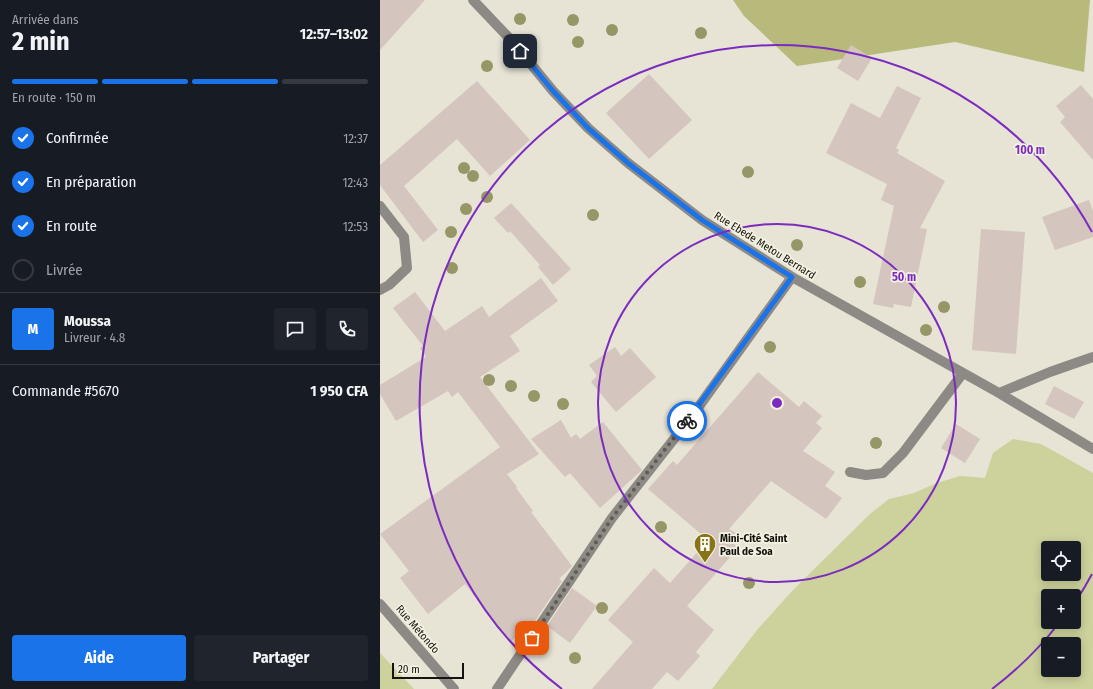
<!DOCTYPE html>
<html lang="fr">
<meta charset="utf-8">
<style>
body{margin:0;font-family:"Fira Sans Condensed",sans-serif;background:#20242c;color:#f1f3f6;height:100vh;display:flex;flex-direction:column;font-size:15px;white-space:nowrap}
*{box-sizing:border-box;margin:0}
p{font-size:13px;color:#9ea1a6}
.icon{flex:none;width:22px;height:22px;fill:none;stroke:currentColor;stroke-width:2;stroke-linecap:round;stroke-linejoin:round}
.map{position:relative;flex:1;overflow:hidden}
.side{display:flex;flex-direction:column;background:#171b24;width:380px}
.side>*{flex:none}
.controls{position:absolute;left:661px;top:541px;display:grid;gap:8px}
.controls a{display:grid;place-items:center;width:40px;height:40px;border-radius:4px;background:#171b24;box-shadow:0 2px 10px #0003;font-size:20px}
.scale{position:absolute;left:12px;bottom:10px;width:72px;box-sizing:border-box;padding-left:4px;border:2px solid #15140f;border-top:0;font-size:11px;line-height:14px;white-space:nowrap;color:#15140f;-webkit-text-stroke:3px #f4f1e2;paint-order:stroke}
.pin{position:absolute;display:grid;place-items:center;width:34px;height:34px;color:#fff;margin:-17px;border-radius:8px;box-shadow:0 2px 6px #0006}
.courier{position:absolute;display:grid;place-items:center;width:40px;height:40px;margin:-20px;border:3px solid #1a73e8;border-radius:50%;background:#fff;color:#222;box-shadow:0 1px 5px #0007}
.overview em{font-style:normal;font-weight:700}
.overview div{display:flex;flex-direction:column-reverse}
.overview{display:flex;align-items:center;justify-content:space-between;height:68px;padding:0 12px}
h1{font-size:26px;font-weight:700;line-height:30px}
.bar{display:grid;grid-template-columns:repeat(4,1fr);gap:6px 4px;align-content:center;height:48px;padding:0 12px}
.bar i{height:5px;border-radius:3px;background:#363941}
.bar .on{background:#1a73e8}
.bar p{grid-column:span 4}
.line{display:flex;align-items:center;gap:10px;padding:0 12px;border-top:1px solid #363941}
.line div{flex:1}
.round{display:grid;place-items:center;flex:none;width:42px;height:42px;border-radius:4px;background:#20242c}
ol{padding:0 12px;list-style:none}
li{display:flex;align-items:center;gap:12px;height:44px}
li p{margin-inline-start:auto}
li .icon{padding:4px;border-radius:50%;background:#1a73e8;color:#fff;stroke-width:4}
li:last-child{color:#9ea1a6}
li i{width:22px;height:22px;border:2px solid #363941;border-radius:50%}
.button{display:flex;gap:8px;margin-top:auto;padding:8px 12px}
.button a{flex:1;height:46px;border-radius:4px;background:#1a73e8;color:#fff;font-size:16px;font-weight:700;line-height:46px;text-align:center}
.button a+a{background:#20242c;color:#f1f3f6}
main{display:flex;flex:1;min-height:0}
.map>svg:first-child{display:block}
.green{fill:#cdd19c;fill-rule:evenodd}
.forest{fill:#b7ba7b}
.building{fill:#d4c5be}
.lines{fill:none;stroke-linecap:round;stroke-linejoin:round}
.minor{stroke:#8d8984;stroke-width:10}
.tertiary{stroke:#8d8984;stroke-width:10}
.tree{fill:#979667}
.done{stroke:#5e5c54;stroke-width:4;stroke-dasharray:0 7.2}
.route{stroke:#1a73e8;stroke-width:5}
.ring{fill:none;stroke:#7b2cbf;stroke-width:2}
.labels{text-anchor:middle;stroke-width:3.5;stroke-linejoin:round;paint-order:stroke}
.street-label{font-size:11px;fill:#15140f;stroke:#f4f1e2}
.poi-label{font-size:11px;font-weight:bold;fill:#15140f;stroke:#f4f1e2;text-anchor:start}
.centre{fill:#7b2cbf;stroke:#f4f1e2;stroke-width:2}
.ring-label{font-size:12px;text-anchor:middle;font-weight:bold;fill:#7b2cbf;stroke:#f4f1e2;stroke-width:3.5;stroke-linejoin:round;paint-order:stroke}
</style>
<main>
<section class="side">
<div class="overview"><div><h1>2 min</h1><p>Arrivée dans</p></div><em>12:57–13:02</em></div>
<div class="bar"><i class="on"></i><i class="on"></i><i class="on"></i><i></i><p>En route · 150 m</p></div>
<ol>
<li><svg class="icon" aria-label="check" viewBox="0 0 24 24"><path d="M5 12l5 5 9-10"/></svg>Confirmée<p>12:37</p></li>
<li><svg class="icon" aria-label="check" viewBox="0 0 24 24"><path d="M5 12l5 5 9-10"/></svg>En préparation<p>12:43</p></li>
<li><svg class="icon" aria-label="check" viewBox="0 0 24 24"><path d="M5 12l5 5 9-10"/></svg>En route<p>12:53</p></li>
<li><i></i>Livrée</li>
</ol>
<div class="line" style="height:72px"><b class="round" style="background:#1a73e8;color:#fff">M</b><div><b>Moussa</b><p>Livreur · 4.8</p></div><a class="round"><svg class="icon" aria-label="chat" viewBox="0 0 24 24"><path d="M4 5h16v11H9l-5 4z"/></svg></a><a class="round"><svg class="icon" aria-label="phone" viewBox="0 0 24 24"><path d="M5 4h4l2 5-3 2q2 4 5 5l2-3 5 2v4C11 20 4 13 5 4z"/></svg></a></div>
<div class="line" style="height:52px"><div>Commande #5670</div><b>1 950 CFA</b></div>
<div class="button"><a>Aide</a><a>Partager</a></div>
</section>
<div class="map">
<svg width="713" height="689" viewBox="0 0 713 689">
<rect width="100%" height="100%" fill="#e7e3d5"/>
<!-- green -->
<path class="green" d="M633 439 661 444 713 473V689H332L377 630 413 590 490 514 509 499 534 493 557 483 580 476 605 478 613 453ZM668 548H694V574H668ZM668 596H694V622H668ZM668 644H694V670H668Z
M0 653 34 689H0Z"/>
<!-- forest -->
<path class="forest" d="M353 0H710L704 72 575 42 417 66 364 16Z"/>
<!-- building -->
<path class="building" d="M0 0H45L0 50Z
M471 45 492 58 478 81 457 68Z
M269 74 312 120 269 159 226 113Z
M97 81 150 140 110 176 77 139 24 186 58 230 43 242 0 185V165Z
M701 85 713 99V160L680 122 685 117 676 106Z
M517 86 541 98 516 148 519 150 517 153 565 181 540 228 547 229 531 307 514 304 513 308 493 304 514 206 501 200 507 184 446 153 471 103 500 118Z
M709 200 713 211V237L675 250 662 217Z
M131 203 191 269 173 285 158 267 160 265 130 231 128 233 114 218Z
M601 229 645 232 636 354 592 350Z
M161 278 178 301 130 336 140 351 100 377 159 454 127 474 137 487 136 488 153 511 151 512 192 566 179 579 182 581 152 625 130 642 85 584 48 614 20 578 29 571 0 534 120 447 78 392 72 397 68 391 16 421 0 394V385L46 357 40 348 43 346 13 308 35 292 65 331 102 306 109 317Z
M235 347 241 356 250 348 276 377 236 412 211 382 217 376 209 365Z
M378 372 419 407 424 401 442 416 436 423 442 428 423 451 455 472 445 486 462 498 446 519 391 481 349 529 359 535 354 544 358 548 307 606 334 630 316 652 320 656 298 681 287 672 272 689H212L253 642 228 620 274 568 290 583 328 540 268 489 293 461 297 465Z
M674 386 704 402 694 419 665 404Z
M181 420 191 438 196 434 200 439 223 422 262 470 220 508 190 473 185 477 151 439Z
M576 424 600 439 585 463 561 448Z
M192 588 217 606 190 643 167 626Z"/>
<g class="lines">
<!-- minor -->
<path class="minor" d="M93 0 132 41 173 91 208 128 248 163 322 220 412 277 619 393 713 449
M0 206 24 237 27 268 9 285 0 290
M619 393 670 372 713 357
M470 472 486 475 503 473 523 453 583 373
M117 689 232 518 312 416 412 277"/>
<!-- tertiary -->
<path class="tertiary" d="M0 604 74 689"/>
</g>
<!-- trees -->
<g class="tree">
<circle cx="140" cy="19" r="6"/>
<circle cx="193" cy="20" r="6"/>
<circle cx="232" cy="30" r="6"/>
<circle cx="321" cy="33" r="6"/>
<circle cx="198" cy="42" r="6"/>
<circle cx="107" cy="66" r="6"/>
<circle cx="84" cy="168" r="6"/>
<circle cx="368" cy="172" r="6"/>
<circle cx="93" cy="176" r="6"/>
<circle cx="107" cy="197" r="6"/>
<circle cx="86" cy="209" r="6"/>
<circle cx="213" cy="215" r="6"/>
<circle cx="71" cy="232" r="6"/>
<circle cx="417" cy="245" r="6"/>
<circle cx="72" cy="268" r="6"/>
<circle cx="480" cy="282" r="6"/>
<circle cx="564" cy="307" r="6"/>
<circle cx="546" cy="330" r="6"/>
<circle cx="390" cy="347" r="6"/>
<circle cx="109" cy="380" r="6"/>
<circle cx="131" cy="386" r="6"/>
<circle cx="154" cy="396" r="6"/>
<circle cx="183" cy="404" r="6"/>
<circle cx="496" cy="443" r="6"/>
<circle cx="281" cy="527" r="6"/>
<circle cx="369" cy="583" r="6"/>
<circle cx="222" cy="608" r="6"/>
<circle cx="195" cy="658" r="6"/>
</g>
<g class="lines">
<!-- done -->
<path class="done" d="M152 638 232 518 307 421"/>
<!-- route -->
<path class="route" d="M140 51 173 91 208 128 248 163 322 220 412 277 307 421"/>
</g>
<!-- distance rings -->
<g class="ring">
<circle cx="397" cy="403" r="179"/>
<path d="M712 574A358 358 0 0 1 696 601M679 623A358 358 0 0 1 612 689M182 689A358 358 0 1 1 712 232"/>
</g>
<!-- icons -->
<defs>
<g id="building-pin" transform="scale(1.15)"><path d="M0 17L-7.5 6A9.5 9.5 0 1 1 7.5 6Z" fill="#887417" stroke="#f4f1e2"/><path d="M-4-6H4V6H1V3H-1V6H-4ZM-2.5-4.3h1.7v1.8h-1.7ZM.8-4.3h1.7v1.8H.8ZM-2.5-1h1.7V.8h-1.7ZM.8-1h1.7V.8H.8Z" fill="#fff"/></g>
</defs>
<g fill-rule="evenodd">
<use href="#building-pin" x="325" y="544"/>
</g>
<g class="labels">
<!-- street labels -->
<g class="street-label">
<text transform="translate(385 245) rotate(32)" y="4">Rue Ebede Metou Bernard</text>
<text transform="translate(38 629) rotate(49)" y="4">Rue Métondo</text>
</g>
<!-- poi labels -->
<g class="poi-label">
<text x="340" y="542">Mini-Cité Saint<tspan x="340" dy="13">Paul de Soa</tspan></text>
</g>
</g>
<circle cx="397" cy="403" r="6" class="centre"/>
<g class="ring-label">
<text x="650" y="154">100 m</text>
<text x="524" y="281">50 m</text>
</g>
</svg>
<div class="controls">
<a><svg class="icon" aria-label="locate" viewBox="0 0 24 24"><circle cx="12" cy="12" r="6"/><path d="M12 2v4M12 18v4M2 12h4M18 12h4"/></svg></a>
<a>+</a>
<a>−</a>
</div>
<div class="scale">20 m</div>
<div class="pin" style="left:152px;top:638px;background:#ea580c"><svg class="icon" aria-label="bag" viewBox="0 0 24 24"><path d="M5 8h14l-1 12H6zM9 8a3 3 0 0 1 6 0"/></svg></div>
<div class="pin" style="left:140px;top:51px;background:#1f2937"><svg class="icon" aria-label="home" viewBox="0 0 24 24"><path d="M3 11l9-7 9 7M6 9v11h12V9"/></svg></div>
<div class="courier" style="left:307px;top:421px"><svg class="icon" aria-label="bike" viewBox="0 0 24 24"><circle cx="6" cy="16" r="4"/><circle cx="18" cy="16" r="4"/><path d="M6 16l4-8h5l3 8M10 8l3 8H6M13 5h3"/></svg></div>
</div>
</main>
